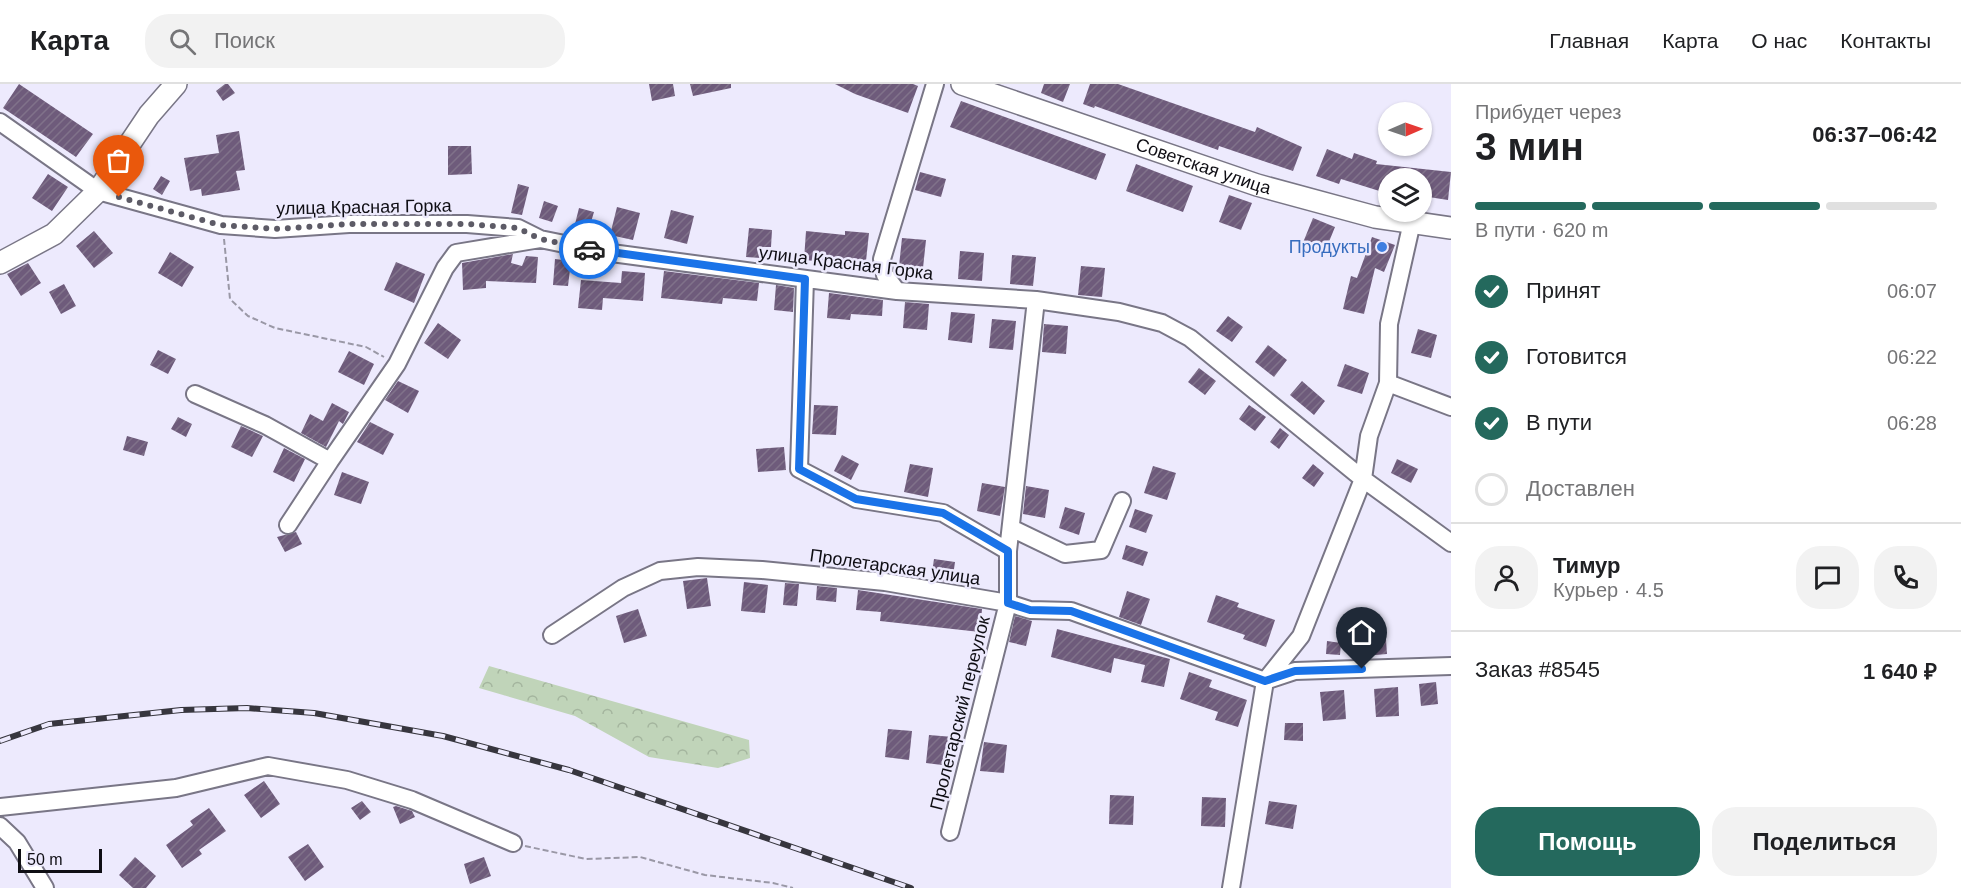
<!DOCTYPE html>
<html lang="ru">
<meta charset="utf-8">
<style>
body{margin:0;font-family:Arial,sans-serif;background:#f2f2f2;color:#202124;height:100vh;display:flex;flex-direction:column;font-size:22px;white-space:nowrap}
*{box-sizing:border-box;margin:0}
p{font-size:20px;color:#757577}
.icon{flex:none;width:33px;height:33px;fill:none;stroke:currentColor;stroke-width:2;stroke-linecap:round;stroke-linejoin:round}
.map{position:relative;flex:1;overflow:hidden}
.panel{display:flex;flex-direction:column;background:#fff;width:510px}
.panel>*{flex:none}
.needle{width:39px;rotate:88deg}
.controls{position:absolute;left:1378px;top:18px;display:grid;gap:12px}
.controls a{display:grid;place-items:center;width:54px;height:54px;border-radius:50%;background:#fff;box-shadow:0 2px 4px #0004;font-size:30px}
.scale{position:absolute;left:18px;bottom:15px;width:84px;box-sizing:border-box;padding-left:6px;border:3px solid #0f0e14;border-top:0;font-size:16px;line-height:21px;white-space:nowrap;color:#0f0e14;-webkit-text-stroke:4px #edeafd;paint-order:stroke}
.pin{position:absolute;display:grid;place-items:center;width:51px;height:51px;color:#fff;margin:-62px -26px;border-radius:50% 50% 50% 0;rotate:-45deg;box-shadow:0 0 6px #0007}
.pin .icon{rotate:45deg}
.courier{position:absolute;display:grid;place-items:center;width:60px;height:60px;margin:-30px;border:4px solid #1a73e8;border-radius:50%;background:#fff;color:#222;box-shadow:0 2px 8px #0007}
.headline em{font-style:normal;font-weight:700}
.headline div{display:flex;flex-direction:column-reverse}
.headline{display:flex;align-items:center;justify-content:space-between;height:102px;padding:0 24px}
h1{font-size:39px;font-weight:700;line-height:45px}
.bar{display:grid;grid-template-columns:repeat(4,1fr);gap:9px 6px;align-content:center;height:72px;padding:0 24px}
.bar i{height:8px;border-radius:4px;background:#e0e0e0}
.bar .active{background:#24695d}
.bar p{grid-column:span 4}
.line{display:flex;align-items:center;gap:15px;padding:0 24px;border-top:2px solid #e0e0e0}
.line div{flex:1}
.round{display:grid;place-items:center;flex:none;width:63px;height:63px;border-radius:24px;background:#f2f2f2}
ol{padding:0 24px;list-style:none}
li{display:flex;align-items:center;gap:18px;height:66px}
li p{margin-inline-start:auto}
li .icon{padding:6px;border-radius:50%;background:#24695d;color:#fff;stroke-width:4}
li:last-child{color:#757577}
li i{width:33px;height:33px;border:3px solid #e0e0e0;border-radius:50%}
.cta{display:flex;gap:12px;margin-top:auto;padding:12px 24px}
.cta a{flex:1;height:69px;border-radius:24px;background:#24695d;color:#fff;font-size:24px;font-weight:700;line-height:69px;text-align:center}
.cta a+a{background:#f2f2f2;color:#202124}
header{display:flex;align-items:center;gap:36px;box-sizing:border-box;height:84px;padding:0 30px;background:#fff;border-bottom:2px solid #e0e0e0}
header strong{font-size:28px}
nav{display:flex;gap:33px;margin-inline-start:auto;font-size:21px}
.search{width:420px;height:54px;background:#f2f2f2;display:flex;align-items:center;gap:15px;box-sizing:border-box;padding:0 21px;border-radius:24px;color:#757577;font-size:22px}
main{display:flex;flex:1;min-height:0}
.map>svg:first-child{display:block}
.forest{fill:url(#forest-crowns)}
.building{fill:url(#building-hatch)}
.lines{fill:none;stroke-linecap:round;stroke-linejoin:round}
.minor-casing{stroke:#797686;stroke-width:20}
.major-casing{stroke:#797686;stroke-width:24}
.path{stroke:#9a98a6;stroke-width:2;stroke-dasharray:6 3;stroke-linecap:butt}
.minor{stroke:#fff;stroke-width:16}
.major{stroke:#fff;stroke-width:21}
.rail-casing{stroke:#37363e;stroke-width:6}
.rail{stroke:#edeafd;stroke-width:4;stroke-dasharray:11;stroke-linecap:butt}
.done{stroke:#5d5b66;stroke-width:6;stroke-dasharray:0 10.8}
.route{stroke:#1a73e8;stroke-width:8}
.shop-dot{fill:#3f7fe0;stroke:#edeafd;stroke-width:2}
.labels{text-anchor:middle;stroke-width:5;stroke-linejoin:round;paint-order:stroke}
.street-label{font-size:18px;fill:#0f0e14;stroke:#edeafd}
.shop-label{font-size:18px;fill:#366cbe;stroke:#edeafd;text-anchor:end}
</style>
<header>
<strong>Карта</strong>
<div class="search"><svg class="icon" aria-label="search" viewBox="0 0 24 24"><circle cx="10" cy="10" r="6"/><path d="M15 15l6 6"/></svg>Поиск</div>
<nav><a>Главная</a><a>Карта</a><a>О нас</a><a>Контакты</a></nav>
</header>
<main>
<div class="map">
<svg width="1451" height="804" viewBox="0 0 1451 804">
<defs>
<pattern id="forest-crowns" width="20" height="18" patternUnits="userSpaceOnUse" patternTransform="scale(1.5)"><rect width="20" height="18" fill="#c0d4b9"/><path d="M2 6a3 3 0 1 1 6 0M12 15a3 3 0 1 1 6 0" fill="none" stroke="#a4b59e"/></pattern>
<pattern id="building-hatch" width="6" height="6" patternUnits="userSpaceOnUse" patternTransform="scale(1.5)"><rect width="6" height="6" fill="#6e5b7b"/><path d="M-1 1l2-2M0 6l6-6M5 7l2-2" fill="none" stroke="#80728a"/></pattern>
</defs>
<rect width="100%" height="100%" fill="#edeafd"/>
<!-- forest -->
<path class="forest" d="M489 582 749 656 750 674 718 684 649 673 575 632 479 604Z"/>
<!-- building -->
<path class="building" d="M19 0 93 50 76 73 3 24Z
M225 0H228L235 9 223 17 216 7Z
M649 0H673L675 12 652 17Z
M690 0H731V4L693 12Z
M835 0H913L918 2 908 29 855 10Z
M1044 0H1070L1063 18 1041 9Z
M1090 0H1118L1255 48 1257 43 1302 63 1293 87 1219 62 1218 66 1095 22 1094 24 1083 20Z
M961 17 1106 70 1096 96 950 43Z
M239 47 245 86 236 87 240 106 202 112 201 105 190 107 184 74 219 69 216 51Z
M448 62H471L472 90 448 91Z
M1327 65 1352 75 1354 69 1377 77 1376 80 1451 88 1448 116 1422 112V94H1389V110L1341 95 1339 100 1316 92Z
M1136 80 1193 102 1183 128 1126 107Z
M920 88 946 95 941 113 915 106Z
M48 90 68 103 52 127 32 114Z
M161 92 170 97 162 111 153 105Z
M518 100 529 103 522 131 511 129Z
M1229 111 1252 119 1241 146 1219 138Z
M544 117 558 122 552 138 539 134Z
M617 123 640 129 633 156 610 151Z
M579 124 594 128 588 148 574 144Z
M671 126 694 132 687 160 664 154Z
M1313 134 1335 143 1324 170 1302 161Z
M749 144 772 146 771 163H763L761 174 746 173Z
M94 147 113 169 94 184 76 162Z
M806 147 845 151V147L869 149 866 177 828 174 827 178 804 176Z
M1372 153 1395 161 1384 188 1375 184 1364 230 1343 225 1351 192 1357 194Z
M902 154 926 156 923 184 899 182Z
M960 167 984 169 982 197 958 195Z
M170 168 194 183 182 203 158 189Z
M513 170 511 179 522 182 526 172 538 173 536 199 486 197V204L463 206 462 179Z
M1012 171 1036 173 1033 202 1010 200Z
M555 175 571 177 568 202 553 201Z
M396 178 425 190 414 219 384 206Z
M28 179 41 199 21 212 7 190Z
M1081 182 1105 184 1102 213 1078 211Z
M622 187 645 189 643 217 603 214 602 226 578 224 581 196 621 199Z
M664 187 759 199 757 217 723 214 722 220 661 214Z
M64 200 76 222 61 230 49 208Z
M776 201 794 204 793 228 774 226Z
M829 209 883 216 882 232 851 230 850 236 827 234Z
M905 218 929 220 927 246 903 244Z
M951 228 975 230 972 259 948 256Z
M1228 232 1243 243 1232 258 1216 247Z
M992 235 1016 237 1013 266 989 264Z
M438 239 461 256 448 275 424 259Z
M1044 240 1068 242 1066 270 1042 268Z
M1418 245 1437 251 1431 274 1411 269Z
M1268 261 1287 276 1274 293 1255 278Z
M158 266 176 275 168 290 150 281Z
M349 267 374 280 364 301 338 288Z
M1345 280 1369 289 1362 310 1337 302Z
M1199 284 1216 297 1205 311 1188 298Z
M398 297 419 307 408 329 385 316Z
M1302 297 1325 317 1314 331 1290 311Z
M332 319 349 328 343 340 339 337 326 363 301 349 310 330 323 337Z
M814 321 838 322 836 351 812 350Z
M1249 321 1266 333 1255 347 1239 335Z
M178 333 192 340 186 353 171 345Z
M370 338 394 350 383 371 357 358Z
M241 342 263 352 252 373 231 363Z
M1280 344 1289 351 1279 365 1270 358Z
M127 352 148 358 144 372 123 366Z
M784 363 786 386 758 388 756 365Z
M284 364 305 375 294 398 273 388Z
M842 371 859 380 851 396 834 387Z
M1397 375 1418 385 1411 399 1391 389Z
M910 380 933 384 928 413 904 408Z
M1313 380 1324 389 1314 403 1302 394Z
M1153 382 1176 389 1167 416 1144 409Z
M342 388 369 398 361 420 334 411Z
M982 399 1005 403 1000 432 977 427Z
M1026 402 1049 406 1045 434 1023 430Z
M1065 423 1085 429 1079 451 1059 444Z
M1135 425 1153 431 1146 449 1129 443Z
M296 448 302 460 285 468 277 453Z
M1126 461 1148 468 1143 482 1122 475Z
M934 475 955 478 952 499 931 495Z
M707 494 711 522 687 525 683 497Z
M744 498 768 501 765 529 741 527Z
M785 499 799 500 797 522 783 521Z
M817 502 837 504 836 518 816 516Z
M858 506 982 525 980 548 880 537 881 528 856 526Z
M1127 507 1150 515 1141 541 1119 533Z
M1216 511 1239 519 1237 523 1275 536 1266 563 1243 555 1245 551 1207 538Z
M638 525 647 552 624 559 616 532Z
M1015 532 1032 537 1026 562 1009 558Z
M1385 541 1387 570 1364 572 1361 543Z
M1057 545 1170 575 1164 603 1141 598 1145 581 1114 574 1111 589 1051 573Z
M1327 557 1341 559 1340 571 1326 570Z
M1189 588 1212 596 1209 603 1247 616 1238 643 1215 636 1218 628 1180 615Z
M1436 598 1438 620 1421 622 1419 600Z
M1398 603 1399 632 1376 633 1374 605Z
M1344 606 1346 635 1323 637 1320 608Z
M1285 639H1303V657L1284 656Z
M888 645 912 647 909 676 885 673Z
M929 651 953 653 950 682 926 679Z
M984 658 1007 661 1004 689 980 687Z
M264 697 280 720 261 734 244 711Z
M1110 711 1134 712 1133 741 1109 740Z
M1202 713 1226 714 1225 743 1201 742Z
M362 717 371 728 360 736 351 724Z
M1269 717 1297 721 1293 745 1265 740Z
M396 722 412 727 415 733 400 740 393 723Z
M209 724 226 747 199 766 202 770 182 784 166 761 193 741 190 737Z
M308 760 324 783 305 797 288 773Z
M135 773 156 792 146 804H133L119 791Z
M484 773 491 792 470 800 464 780Z"/>
<g class="lines">
<!-- minor casing -->
<g class="minor-casing">
<path id="minor" d="M0 38 98 107 221 141 275 145 349 140H467L518 144 540 155 604 168 897 207 1036 216 1119 228 1162 239 1190 254 1363 395 1451 459
M805 195 799 385 856 415 943 429 1008 467
M897 207 885 191 882 175 935 0
M1388 299 1451 323
M195 310 265 341 330 377 397 280 445 184 456 169 540 155
M288 441 330 377
M1011 444 1065 470 1101 466 1122 417
M552 551 623 504 660 487 698 483 762 486 885 498 1008 519 1030 526 1071 527 1265 597 1295 587 1451 582
M0 723 176 704 268 682 347 696 412 716 513 759
M0 742 17 758 45 804
M950 748 1008 519V467L1036 216
M1231 804 1265 597 1301 552 1363 395 1369 352 1388 299 1389 240 1412 138"/>
</g>
<!-- major casing -->
<g class="major-casing">
<g id="major">
<path id="s1" d="M962 0 1257 101 1375 133 1451 144"/>
<path d="M0 179 54 150 98 107 149 31 176 0"/>
</g>
</g>
<!-- path -->
<path class="path" d="M224 155 230 215 248 232 275 244 366 263 384 273
M525 762 586 775 640 773 705 791 773 799 793 804"/>
<!-- minor -->
<use href="#minor" class="minor"/>
<!-- major -->
<use href="#major" class="major"/>
<!-- rail casing -->
<g class="rail-casing">
<path id="rail" d="M0 657 49 640 181 626 247 624 314 629 443 652 569 686 911 804"/>
</g>
<!-- rail -->
<use href="#rail" class="rail"/>
</g>
<g class="lines">
<!-- done -->
<path class="done" d="M119 113 220 141 275 145 349 140H467L518 144 540 155 589 165"/>
<!-- route -->
<path class="route" d="M589 165 805 195 799 385 856 415 943 429 1008 467V519L1030 526 1071 527 1265 597 1295 587 1362 585"/>
</g>
<!-- markers -->
<circle class="shop-dot" cx="1382" cy="163" r="6"/>
<g class="labels">
<!-- street labels -->
<g class="street-label">
<text dy="6" stroke="none"><textPath href="#s1" startOffset="255">Советская улица</textPath></text>
<text transform="translate(364 123) rotate(-1)" y="6">улица Красная Горка</text>
<text transform="translate(846 179) rotate(7)" y="6">улица Красная Горка</text>
<text transform="translate(895 483) rotate(8)" y="6">Пролетарская улица</text>
<text transform="translate(960 629) rotate(-76)" y="6">Пролетарский переулок</text>
</g>
<!-- shop labels -->
<g class="shop-label">
<text x="1370" y="169">Продукты</text>
</g>
</g>
</svg>
<div class="controls">
<a><svg class="needle" viewBox="-14 -14 28 28"><path d="M0-13l5 13h-10z" fill="#e53935"/><path d="M0 13l5-13h-10z" fill="#757577"/></svg></a>
<a><svg class="icon" aria-label="layers" viewBox="0 0 24 24"><path d="M12 4l9 5-9 5-9-5zM3 14l9 5 9-5"/></svg></a>
</div>
<div class="scale">50 m</div>
<div class="pin" style="left:119px;top:113px;background:#ea580c"><svg class="icon" aria-label="bag" viewBox="0 0 24 24"><path d="M5 8h14l-1 12H6zM9 8a3 3 0 0 1 6 0"/></svg></div>
<div class="pin" style="left:1362px;top:585px;background:#1f2937"><svg class="icon" aria-label="home" viewBox="0 0 24 24"><path d="M3 11l9-7 9 7M6 9v11h12V9"/></svg></div>
<div class="courier" style="left:589px;top:165px"><svg class="icon" aria-label="car" viewBox="0 0 24 24"><path d="M5 17H2v-5l4-1 3-4h7l3 4 3 1v5h-3M9 17h6M6 11h13"/><circle cx="7" cy="17" r="2"/><circle cx="17" cy="17" r="2"/></svg></div>
</div>
<section class="panel">
<div class="headline"><div><h1>3 мин</h1><p>Прибудет через</p></div><em>06:37–06:42</em></div>
<div class="bar"><i class="active"></i><i class="active"></i><i class="active"></i><i></i><p>В пути · 620 m</p></div>
<ol>
<li><svg class="icon" aria-label="check" viewBox="0 0 24 24"><path d="M5 12l5 5 9-10"/></svg>Принят<p>06:07</p></li>
<li><svg class="icon" aria-label="check" viewBox="0 0 24 24"><path d="M5 12l5 5 9-10"/></svg>Готовится<p>06:22</p></li>
<li><svg class="icon" aria-label="check" viewBox="0 0 24 24"><path d="M5 12l5 5 9-10"/></svg>В пути<p>06:28</p></li>
<li><i></i>Доставлен</li>
</ol>
<div class="line" style="height:108px"><a class="round"><svg class="icon" aria-label="person" viewBox="0 0 24 24"><circle cx="12" cy="8" r="4"/><path d="M4 21q1-7 8-7t8 7"/></svg></a><div><b>Тимур</b><p>Курьер · 4.5</p></div><a class="round"><svg class="icon" aria-label="chat" viewBox="0 0 24 24"><path d="M4 5h16v11H9l-5 4z"/></svg></a><a class="round"><svg class="icon" aria-label="phone" viewBox="0 0 24 24"><path d="M5 4h4l2 5-3 2q2 4 5 5l2-3 5 2v4C11 20 4 13 5 4z"/></svg></a></div>
<div class="line" style="height:78px"><div>Заказ #8545</div><b>1 640 ₽</b></div>
<div class="cta"><a>Помощь</a><a>Поделиться</a></div>
</section>
</main>
